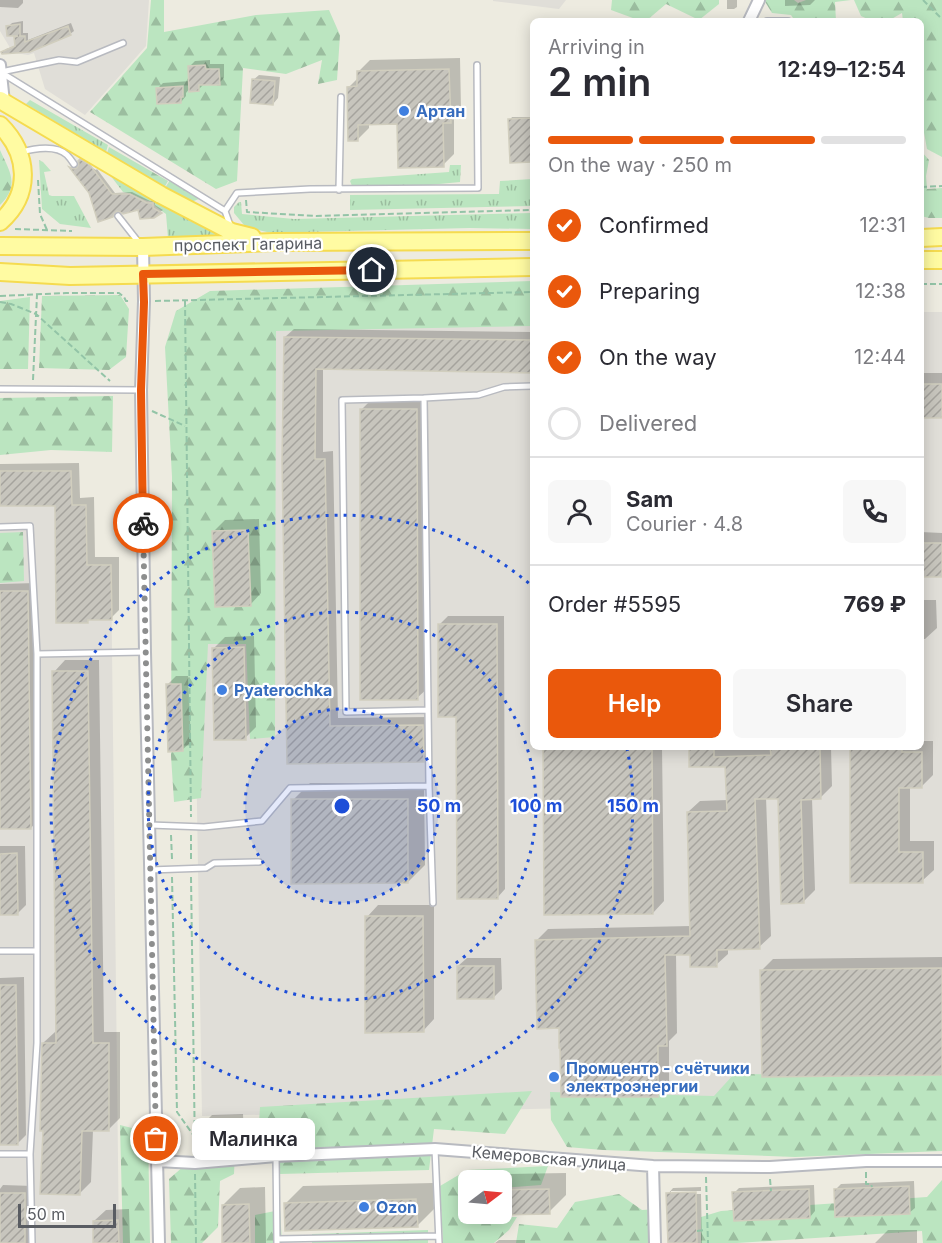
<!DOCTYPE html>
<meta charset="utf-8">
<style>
body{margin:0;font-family:Inter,sans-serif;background:#f7f7f7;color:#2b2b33;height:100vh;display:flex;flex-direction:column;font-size:22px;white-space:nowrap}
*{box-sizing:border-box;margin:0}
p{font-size:20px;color:#7c7c81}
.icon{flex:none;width:33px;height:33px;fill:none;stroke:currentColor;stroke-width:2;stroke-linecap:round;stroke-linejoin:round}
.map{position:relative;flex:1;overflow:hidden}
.side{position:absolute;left:530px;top:18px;width:394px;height:732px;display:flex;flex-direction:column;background:#fff;border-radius:9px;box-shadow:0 3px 15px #0003}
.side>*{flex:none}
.needle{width:39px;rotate:74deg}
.tools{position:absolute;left:458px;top:1170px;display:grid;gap:12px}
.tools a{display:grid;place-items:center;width:54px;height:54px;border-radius:9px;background:#fff;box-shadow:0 3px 15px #0003;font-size:30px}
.scale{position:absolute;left:18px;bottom:15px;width:98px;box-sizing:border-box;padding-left:6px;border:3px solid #595c62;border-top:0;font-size:16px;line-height:21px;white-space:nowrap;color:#595c62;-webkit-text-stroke:4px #fff;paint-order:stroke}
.pin{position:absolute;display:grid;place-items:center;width:51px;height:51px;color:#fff;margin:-26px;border:3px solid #fff;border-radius:50%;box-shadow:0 2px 6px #0007}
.courier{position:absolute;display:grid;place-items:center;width:60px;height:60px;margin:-30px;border:4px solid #ea580c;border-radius:50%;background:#fff;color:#222;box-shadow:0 2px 8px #0007}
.bubble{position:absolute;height:42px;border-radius:9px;background:#fff;box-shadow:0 3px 15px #0003;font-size:20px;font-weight:600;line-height:42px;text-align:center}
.overview em{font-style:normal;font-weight:600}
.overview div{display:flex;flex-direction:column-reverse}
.overview{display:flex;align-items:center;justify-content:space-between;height:102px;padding:0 18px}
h1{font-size:39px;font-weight:600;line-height:45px}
.bar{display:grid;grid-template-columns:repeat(4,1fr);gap:9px 6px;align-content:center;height:72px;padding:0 18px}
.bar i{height:8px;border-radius:4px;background:#e1e1e2}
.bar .on{background:#ea580c}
.bar p{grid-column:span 4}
.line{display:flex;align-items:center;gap:15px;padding:0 18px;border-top:2px solid #e1e1e2}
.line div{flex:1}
.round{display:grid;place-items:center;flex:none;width:63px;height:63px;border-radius:9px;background:#f7f7f7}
ol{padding:0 18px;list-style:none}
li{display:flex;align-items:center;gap:18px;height:66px}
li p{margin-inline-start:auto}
li .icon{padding:6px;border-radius:50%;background:#ea580c;color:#fff;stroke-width:4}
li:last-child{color:#7c7c81}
li i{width:33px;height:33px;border:3px solid #e1e1e2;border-radius:50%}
.button{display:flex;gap:12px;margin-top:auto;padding:12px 18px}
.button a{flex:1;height:69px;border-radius:9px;background:#ea580c;color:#fff;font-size:24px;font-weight:600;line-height:69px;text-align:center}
.button a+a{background:#f7f7f7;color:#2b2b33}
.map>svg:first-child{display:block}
.industrial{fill:#e0ded8}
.grass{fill:url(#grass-tufts)}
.forest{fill:url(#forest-firs)}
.shadow{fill:#0003}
.building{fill:url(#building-hatch);stroke:#d1cebe;stroke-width:1.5}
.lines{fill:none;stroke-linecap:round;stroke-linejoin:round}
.service-casing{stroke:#b8bac0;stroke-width:8}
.minor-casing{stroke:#b8bac0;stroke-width:14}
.primary-casing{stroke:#f5db50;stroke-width:20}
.path{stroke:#93c4a7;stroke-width:2;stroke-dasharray:6 3;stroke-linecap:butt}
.service{stroke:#fff;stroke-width:5}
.minor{stroke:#fff;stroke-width:10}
.primary{stroke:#fffba2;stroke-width:16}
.done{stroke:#8d8e8e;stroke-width:6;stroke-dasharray:0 10.8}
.route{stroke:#ea580c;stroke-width:8}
.ring{fill:none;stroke:#1d4ed8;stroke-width:3;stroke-dasharray:3 6}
.shop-dot{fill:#3f7fe0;stroke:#fff;stroke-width:2}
.labels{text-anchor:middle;stroke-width:4.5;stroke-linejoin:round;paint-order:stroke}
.shop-label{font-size:16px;font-weight:bold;fill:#366cbe;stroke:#fff;text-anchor:start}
.street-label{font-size:16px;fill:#595c62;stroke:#fff}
.centre{fill:#1d4ed8;stroke:#fff;stroke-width:3}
.ring-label{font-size:18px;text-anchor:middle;font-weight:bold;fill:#1d4ed8;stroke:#fff;stroke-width:4.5;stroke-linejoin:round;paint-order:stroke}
</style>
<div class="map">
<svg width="942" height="1243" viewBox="0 0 942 1243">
<defs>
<pattern id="grass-tufts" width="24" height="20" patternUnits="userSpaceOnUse" patternTransform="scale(1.5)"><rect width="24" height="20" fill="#bbe5c0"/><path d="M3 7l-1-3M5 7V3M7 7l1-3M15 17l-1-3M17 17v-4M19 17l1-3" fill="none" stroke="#9bbd9f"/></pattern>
<pattern id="forest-firs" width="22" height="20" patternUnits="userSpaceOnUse" patternTransform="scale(1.5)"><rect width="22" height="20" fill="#bbe5c0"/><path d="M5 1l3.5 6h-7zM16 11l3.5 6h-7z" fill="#9bbd9f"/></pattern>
<pattern id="building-hatch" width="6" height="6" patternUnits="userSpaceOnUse" patternTransform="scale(1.5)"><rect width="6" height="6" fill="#c7c5bd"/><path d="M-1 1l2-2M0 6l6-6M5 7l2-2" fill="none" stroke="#a5a39d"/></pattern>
</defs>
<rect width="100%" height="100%" fill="#edebe0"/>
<!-- industrial -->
<path class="industrial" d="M0 0H149L146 46 85 115 45 89 34 53 28 55 16 53 12 51 0 31Z
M493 0H566L559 9 493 1Z
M189 311H532V747H921V312H942V1100L202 1116Z
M0 471H71L72 505H86L87 565H111L119 1243H0Z"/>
<!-- grass -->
<path class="grass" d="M30 100 108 145 106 152 26 104Z
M39 160 43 162 51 171 44 172 49 195 52 196H74L91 228 60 224 42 209Z
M450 165H461L460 182 429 185 352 186 350 181 352 179 449 172Z
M110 175 226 237 168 238 166 214 155 206 154 202C142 201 134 193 123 192Z
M532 179V206L350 210V195L499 194 500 181Z
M170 180 199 199 191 202 165 188Z
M239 202H241L242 214 294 219 532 213V229L470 228 305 232H267L249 228 244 225 234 213V207Z"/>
<!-- forest -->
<path class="forest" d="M151 0H164V32L256 15 329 10 340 35 337 80 318 84 322 60 286 74 243 68 237 181 216 189 90 112 147 48Z
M612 0H719V4L699 20 666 4 646 21H641L611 10Z
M764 0H794L798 3 806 0H851L835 2 836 21H795L791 15 772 13Z
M854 0H942V157L927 149 921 116V21H903L902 13 888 21H872L861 16Z
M109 147 168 181 164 188 107 153Z
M0 150C10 172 20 185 0 205Z
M921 151 929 160 926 176 927 189 942 188V218H929L921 216Z
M532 281V326L276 331 275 737 250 739 246 644H208L201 798 174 802 171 756 172 477 165 347 176 311 210 291Z
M120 295 129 309 126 357 109 370 39 368 42 296Z
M30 297 28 369H0V301Z
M113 396 112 452 51 450 0 455V398Z
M23 532 24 581 0 583V533Z
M734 1074 942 1075V1151L795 1157 603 1150 567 1147 551 1120 550 1092 714 1096Z
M532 1091 505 1134 434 1129 429 1170 280 1174 275 1143 258 1138 260 1107Z
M120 1125 148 1132 150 1243H123Z
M200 1152H235L234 1174 220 1181 218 1227 202 1243H171L169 1179Z
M548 1166 541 1185 501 1188V1180H468V1214H482V1217H517L509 1230 494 1243H443L440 1186 467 1170Z
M942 1180V1243H923L922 1231 737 1243H701V1217L721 1211 927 1197Z
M619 1194 642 1210 660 1209 661 1243H516L519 1224 557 1228 575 1202Z
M280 1210 282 1243H255V1215Z
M428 1230V1243H312V1234Z"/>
<!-- shadow -->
<path class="shadow" d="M0 0H23V3L18 8 0 7Z
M727 0H737V7L734 9H727Z
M785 0H815L810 5 785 6Z
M23 21V33H28V40L71 23 74 31 70 34 3 52 6 49 17 45 15 37 18 35 8 27 12 23Z
M460 58 461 110 454 118V154L443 165 398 123H369V128L358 139 349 87 358 78V72L370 60Z
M210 60V64H224V78L219 83 204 84 198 90 190 88 186 93V96L181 102 158 88 163 83 190 81V66L195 61Z
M259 75 280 77 278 98 273 104 253 80Z
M512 117H532V161H511L510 120Z
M80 161 96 170 97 169 115 193 132 192 150 201H155V205L163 210 153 217 140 208 118 209 113 216 90 192 71 167 73 166 77 167 79 166Z
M294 329 532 332V372L323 368V452L333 451 338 718 431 717 432 752 423 760 289 762 285 337Z
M921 373H942V417H921Z
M373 398H428L429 687 417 698 361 410Z
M79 463 80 498 94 497 95 557H119V610L111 618H91L87 622 56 504 0 505V464Z
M259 519 261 593 250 605 214 531 225 520Z
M921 532 942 533V576H921Z
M36 583 39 819 31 828H0V584Z
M921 600H936L937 628 925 639H921Z
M448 616H504L505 889 497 898 439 625Z
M254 636 256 727 245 738 214 648 225 637Z
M65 660H99L104 1032H120V1118L108 1130H93L91 1182 79 1194 44 1130 43 1043 55 1032H58L54 672Z
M176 676H188L191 742 182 750 167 685Z
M921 741H933V775L922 786H910V841H934V870L922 881 852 882 851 747H921Z
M544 747H662L664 901 653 913Z
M690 747H831L832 786 820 798H812L815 890 803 902 780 797H766L771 936 759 947 728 948V954L716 965 691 953H676L677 1033 669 1041V1084L658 1095 560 1027 537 940 548 929 691 926 688 812 700 801 728 800 727 766Z
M310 783H424L425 865 408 882 293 800Z
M0 846H25L26 905 18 913 0 914Z
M378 905H434V1019L423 1031 367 917Z
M942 957V1074L762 970 773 959Z
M467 958H501L502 989 493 998 458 966Z
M24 977 26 1135 17 1144H0V978Z
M243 1114 244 1138 236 1146 204 1123 212 1115Z
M566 1173V1195L549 1212 501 1213V1180H495L502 1174Z
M914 1181 915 1208 909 1213 836 1189 841 1184Z
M433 1183 434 1209 417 1226 286 1203 303 1186Z
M3 1185 33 1186V1238L28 1243H0V1189Z
M814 1185 815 1211 810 1217 734 1193 739 1188Z
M265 1187 266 1243H224L223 1205 240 1188Z
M701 1187V1191H671V1194H701L702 1243H669L668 1194 673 1188Z
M129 1209 130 1243H95L94 1221 106 1210Z
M888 1230H917V1243H875Z
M499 1240H525V1243H495Z"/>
<!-- building -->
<path class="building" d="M20 24V36H25V42L68 26 71 35 30 52 2 54 1 52 15 46 14 37 18 36H7L6 26Z
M205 65 206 69H219L220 85H199V91L189 92 188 66Z
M449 69 451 123H443L444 167 398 168 397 124 358 125V141H348L347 87 357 86V71Z
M252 79 275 81 273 105 250 103Z
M183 86V97H181V103L157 104 156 88Z
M532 118V162L510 163 508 119Z
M80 159 90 165 112 194H130L147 203H153V208L162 213 154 218 140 219 138 210 123 214 120 212 117 211 114 214 113 217 98 222 89 193 69 167 74 169 77 168 79 164 78 161Z
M284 337 532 340V373L316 369 315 459H325L330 726 423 725 424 762 287 764 282 460Z
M921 384H942V418H921Z
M360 409H417L418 700H360Z
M0 471H71L72 505H86L87 565H111L112 620H88V623H56L55 506H0Z
M248 530 251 606 215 607 212 531Z
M921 543H942V577H921Z
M0 591H28L31 829H0Z
M438 624H497L498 899H457L456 717H438Z
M244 647 246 740H214L212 648Z
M52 671H88L93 1043H109V1131H82L80 1195 40 1194 43 1131H40L42 1043H56Z
M166 684H181L183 751 168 752Z
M543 747H652L653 914 544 915Z
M689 747H714V757L771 755 770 747H820L821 799 801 800 804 903 781 904 778 799H755L760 949 717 950V967H690V955H665L667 1046H658V1097H561L560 1048H559V1028L537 1029 535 940 690 936 687 812 727 811 725 767H689Z
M850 747H902V752H922V788H899V852H923V883H850Z
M291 799H408V883L291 884Z
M17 853 18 915H0V854Z
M365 916H423L424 1032 365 1033Z
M457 966H494V999H457Z
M942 968V1075L762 1077 760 970Z
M0 985H16L18 1145H0Z
M235 1121 237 1148H212L203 1140 202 1123Z
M909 1186 910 1214 835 1217 834 1189Z
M549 1189 550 1214 501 1215V1190Z
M809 1189 810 1218 734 1221 732 1192Z
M696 1192 697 1243H668L666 1193Z
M0 1193H25V1243H0Z
M416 1199 418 1227 285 1231 284 1203Z
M249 1204 250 1243H222V1205Z
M118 1220 119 1243H93V1221Z"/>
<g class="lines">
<!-- service casing -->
<g class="service-casing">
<path id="service" d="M767 21H788
M1 72 59 60 77 62 123 43
M2 73 225 211
M22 152C35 148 57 145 67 155 70 158 72 161 74 164
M339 190 341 97
M118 216 140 244
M230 225 225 211 237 193 310 189 478 188 477 65
M0 389 141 390
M424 398 342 400 346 712 428 710
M0 527 30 526 37 654V1043L30 1154H0
M37 654 145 652
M150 825 204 827 262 821 290 788 429 786
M150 870 206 868 214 863 259 862
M433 903 429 786 424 398 478 395 504 387 532 386
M0 951H37
M435 1149 439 1243
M30 1154 32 1243
M276 1156 277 1243
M277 1239 438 1236"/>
</g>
<!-- minor casing -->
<g class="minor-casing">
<path id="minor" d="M749 21 759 0
M0 65 4 102
M143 247 144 301 141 390 145 652 159 1243
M157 1161 195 1163 276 1156 435 1149 653 1166 770 1167 866 1161H942
M653 1166 655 1243"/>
</g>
<!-- primary casing -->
<g class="primary-casing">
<path id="primary" d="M0 100 161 195 232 232 252 237
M0 125C29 154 32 194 0 222
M921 238 942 237
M0 246 143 247 273 242 532 241
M921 260H942
M0 272 70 276 532 267"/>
</g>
<!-- path -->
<path class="path" d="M923 0 942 19
M38 180 40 214 47 230
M921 187 942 186
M246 200 247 212 316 216 532 210
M15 229 72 231
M921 284H942
M0 296 66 293H119L124 297 126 301H131
M155 301 532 292
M185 301 191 817
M0 302 11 304 36 314 110 381
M33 380 37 295
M152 411 185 426
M171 835 172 859
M191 835V859
M172 877 177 1112 194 1136
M191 877 195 1153
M866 1172V1184H871L872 1187
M195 1174 196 1243
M706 1177 708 1243
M770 1179 771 1191
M697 1231 706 1230"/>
<!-- service -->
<use href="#service" class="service"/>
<!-- minor -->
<use href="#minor" class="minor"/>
<!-- primary -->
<use href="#primary" class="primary"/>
</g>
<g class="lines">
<!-- done -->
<path class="done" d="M143 523 156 1139"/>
<!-- route -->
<path class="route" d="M143 523 141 390 144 302 143 274 372 270"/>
</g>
<!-- distance rings -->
<circle cx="342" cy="806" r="97" fill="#1d4ed8" fill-opacity=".12"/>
<g class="ring">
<circle cx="342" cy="806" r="97"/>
<circle cx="342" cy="806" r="194"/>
<path d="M627 748A291 291 0 1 1 531 585"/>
</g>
<!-- markers -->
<g class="shop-dot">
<circle cx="404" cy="111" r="6"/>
<circle cx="222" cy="690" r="6"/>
<circle cx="554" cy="1077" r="6"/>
<circle cx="364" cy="1207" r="6"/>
</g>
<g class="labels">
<!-- shop labels -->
<g class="shop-label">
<text x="416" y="117">Артан</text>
<text x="234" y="696">Pyaterochka</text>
<text x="566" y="1074">Промцентр - счётчики<tspan x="566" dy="18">электроэнергии</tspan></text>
<text x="376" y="1213">Ozon</text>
</g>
<!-- street labels -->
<g class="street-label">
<text transform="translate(248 244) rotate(-1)" y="6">проспект Гагарина</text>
<text transform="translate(549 1158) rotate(5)" y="6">Кемеровская улица</text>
</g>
</g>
<circle cx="342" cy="806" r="9" class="centre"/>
<g class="ring-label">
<text x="439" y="812">50 m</text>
<text x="536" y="812">100 m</text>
<text x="633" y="812">150 m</text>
</g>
</svg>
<div class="tools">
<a><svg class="needle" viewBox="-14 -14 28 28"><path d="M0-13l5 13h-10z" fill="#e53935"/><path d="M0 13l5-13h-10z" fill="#7c7c81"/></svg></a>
</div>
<div class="scale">50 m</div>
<div class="pin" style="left:156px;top:1139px;background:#ea580c"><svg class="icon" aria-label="bag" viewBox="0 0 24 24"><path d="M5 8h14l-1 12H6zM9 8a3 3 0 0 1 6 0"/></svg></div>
<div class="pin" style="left:372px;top:270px;background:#1f2937"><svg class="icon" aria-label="home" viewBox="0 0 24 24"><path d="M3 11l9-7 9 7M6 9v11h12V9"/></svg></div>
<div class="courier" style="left:143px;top:523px"><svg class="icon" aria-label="bike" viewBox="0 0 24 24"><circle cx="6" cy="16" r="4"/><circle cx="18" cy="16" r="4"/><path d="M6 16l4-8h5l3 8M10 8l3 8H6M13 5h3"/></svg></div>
<div class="bubble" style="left:192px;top:1118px;width:123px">Малинка</div>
<section class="side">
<div class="overview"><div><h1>2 min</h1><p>Arriving in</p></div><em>12:49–12:54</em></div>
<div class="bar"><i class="on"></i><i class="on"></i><i class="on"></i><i></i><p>On the way · 250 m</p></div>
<ol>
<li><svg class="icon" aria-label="check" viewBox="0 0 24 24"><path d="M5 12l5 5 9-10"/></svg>Confirmed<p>12:31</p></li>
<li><svg class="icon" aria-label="check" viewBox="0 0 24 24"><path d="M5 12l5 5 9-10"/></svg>Preparing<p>12:38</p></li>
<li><svg class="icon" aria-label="check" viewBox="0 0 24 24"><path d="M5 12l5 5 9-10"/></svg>On the way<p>12:44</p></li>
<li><i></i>Delivered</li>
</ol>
<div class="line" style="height:108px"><a class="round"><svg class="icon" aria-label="person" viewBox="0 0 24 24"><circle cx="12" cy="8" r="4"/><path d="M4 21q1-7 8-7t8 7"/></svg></a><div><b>Sam</b><p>Courier · 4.8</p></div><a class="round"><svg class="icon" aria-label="phone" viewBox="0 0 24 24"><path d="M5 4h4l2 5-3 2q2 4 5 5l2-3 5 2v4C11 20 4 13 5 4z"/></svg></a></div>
<div class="line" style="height:78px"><div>Order #5595</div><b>769 ₽</b></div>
<div class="button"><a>Help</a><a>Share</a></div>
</section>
</div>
